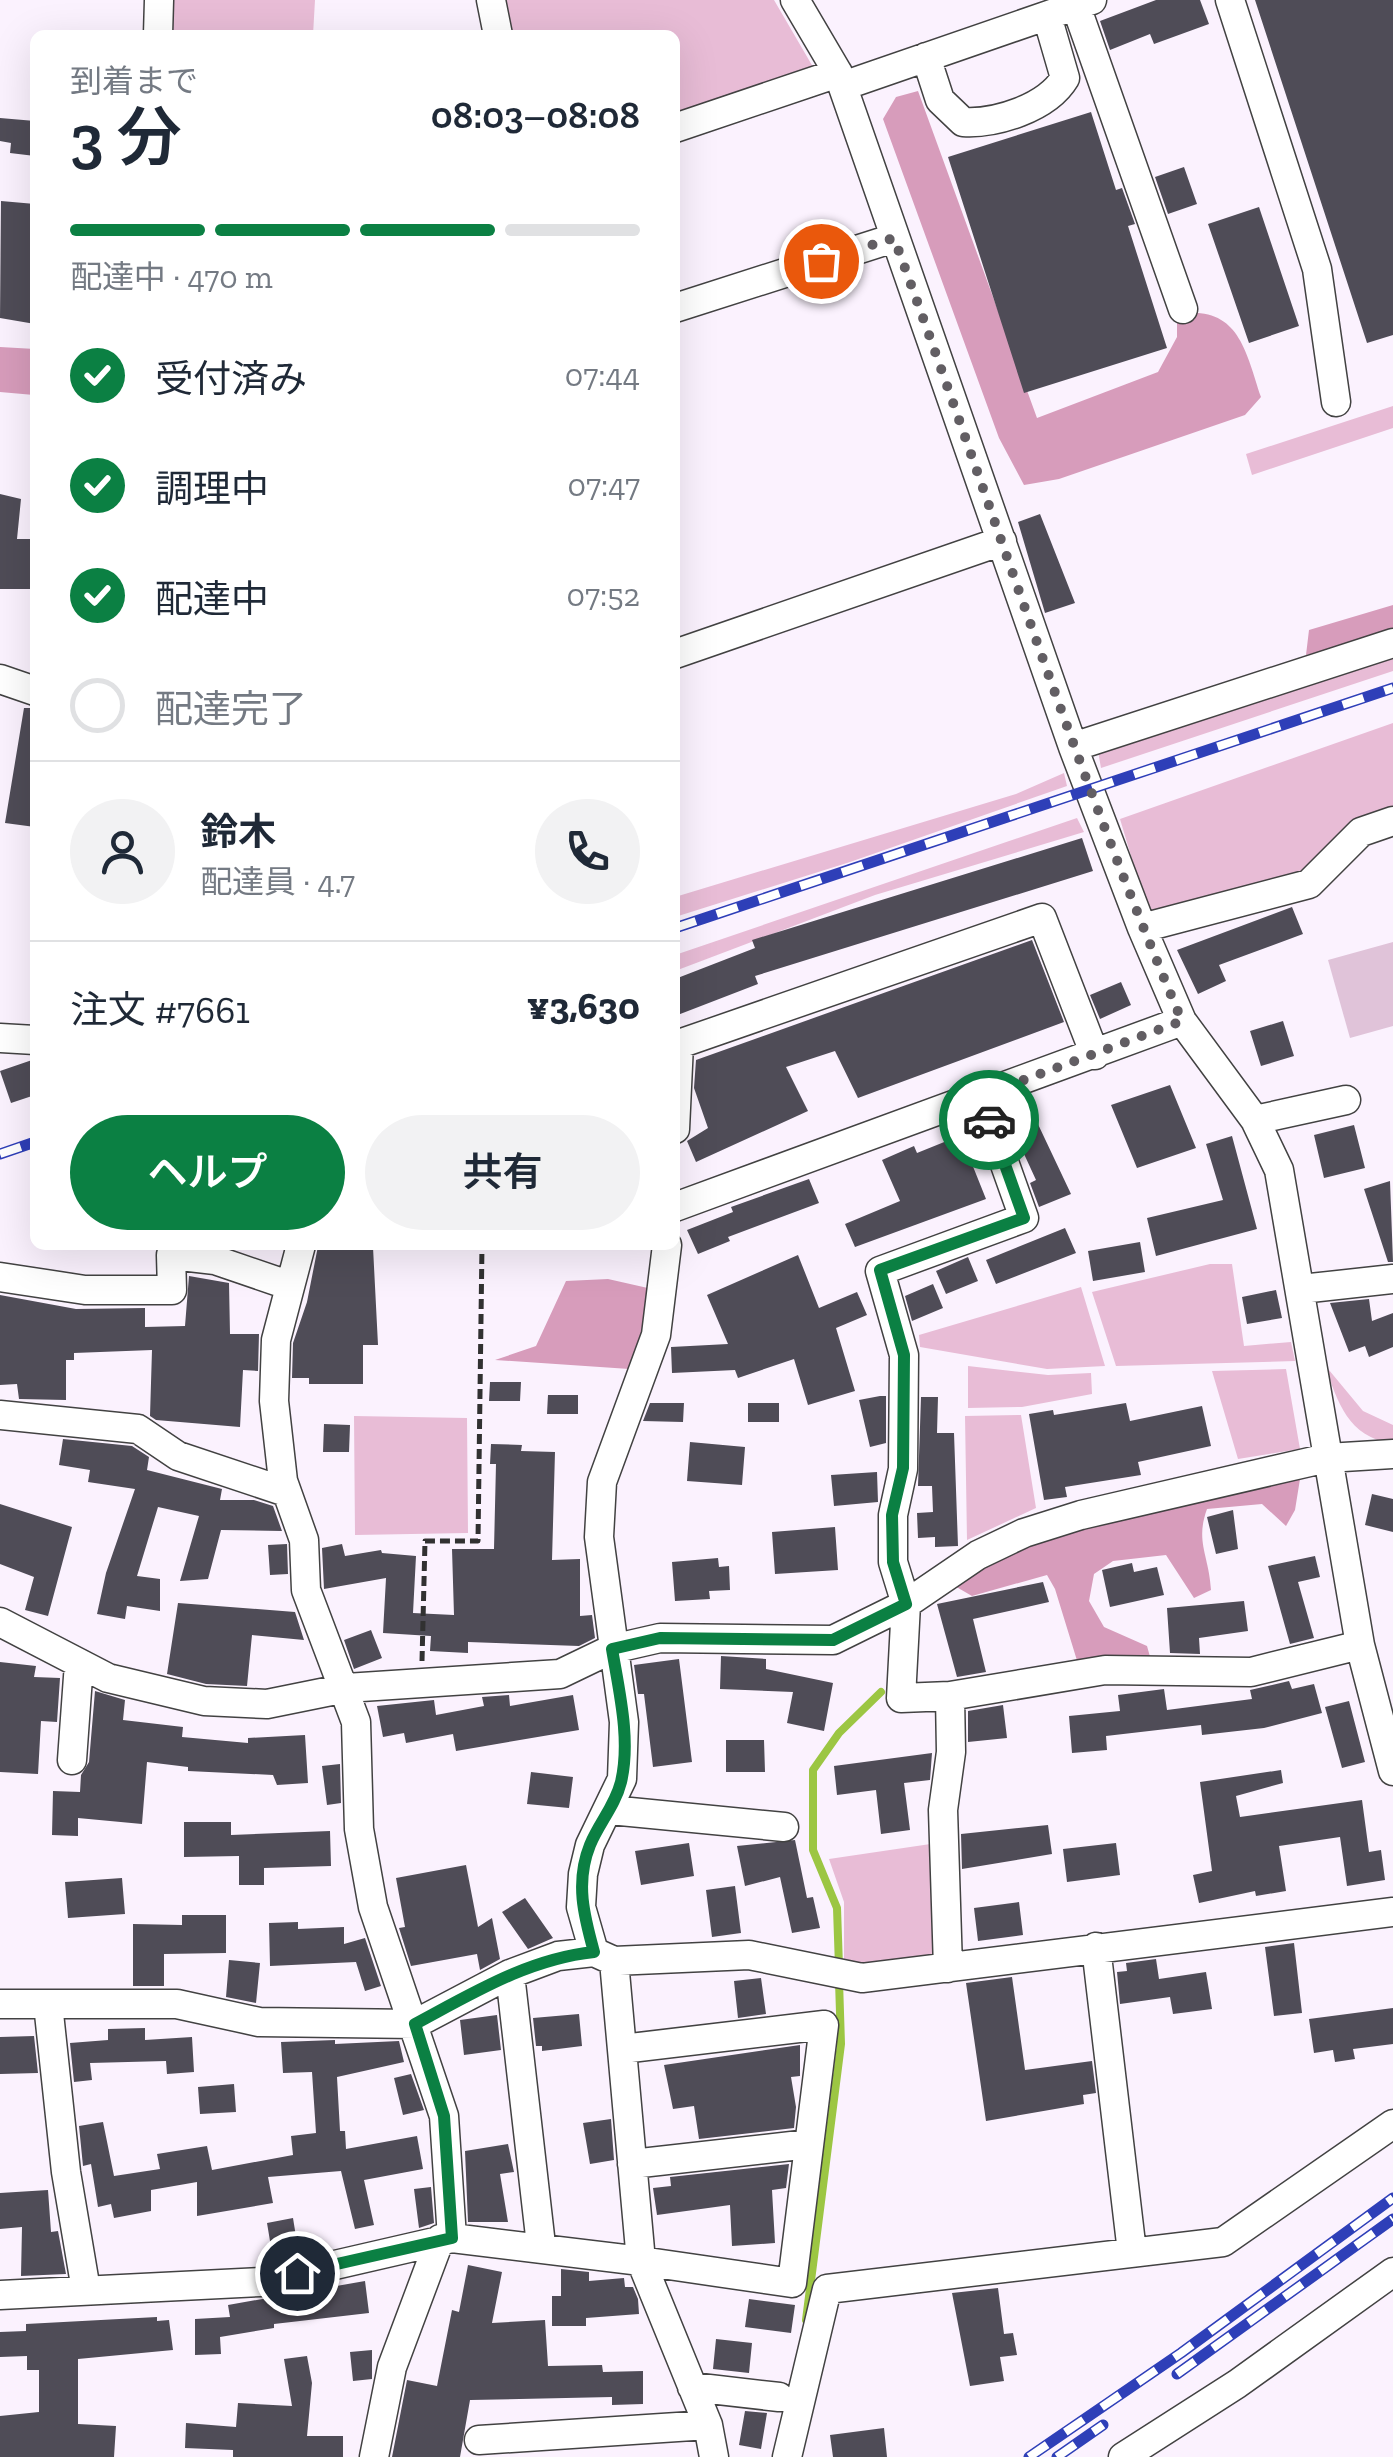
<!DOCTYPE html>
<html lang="ja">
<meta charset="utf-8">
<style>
body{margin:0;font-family:"Zilla Slab","Noto Sans JP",serif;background:#f2f2f3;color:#1f2937;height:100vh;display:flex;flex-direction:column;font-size:38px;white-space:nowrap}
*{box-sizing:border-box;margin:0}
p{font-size:32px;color:#747a83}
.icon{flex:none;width:55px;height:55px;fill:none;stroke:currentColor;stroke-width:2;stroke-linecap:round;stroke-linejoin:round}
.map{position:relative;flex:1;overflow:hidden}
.sheet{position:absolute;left:30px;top:30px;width:650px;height:1220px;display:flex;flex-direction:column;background:#fff;border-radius:15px;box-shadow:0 10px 40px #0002}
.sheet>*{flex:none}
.pin{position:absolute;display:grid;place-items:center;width:85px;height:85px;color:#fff;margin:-42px;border:5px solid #fff;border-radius:50%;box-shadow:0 2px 10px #0007}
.courier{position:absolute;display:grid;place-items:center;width:100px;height:100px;margin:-50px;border:8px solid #0b8043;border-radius:50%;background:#fff;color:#222;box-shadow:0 2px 12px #0007}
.headline em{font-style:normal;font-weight:600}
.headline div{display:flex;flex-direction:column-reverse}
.headline{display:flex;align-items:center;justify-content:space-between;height:170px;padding:0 40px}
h1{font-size:65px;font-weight:600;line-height:75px}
.bar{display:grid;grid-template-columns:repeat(4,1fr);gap:15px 10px;align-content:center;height:120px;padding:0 40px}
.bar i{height:12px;border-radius:8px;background:#e0e1e3}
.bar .current{background:#0b8043}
.bar p{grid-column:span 4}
.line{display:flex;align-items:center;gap:25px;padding:0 40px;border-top:2px solid #e0e1e3}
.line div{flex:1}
.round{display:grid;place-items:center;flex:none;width:105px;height:105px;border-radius:52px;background:#f2f2f3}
ol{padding:0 40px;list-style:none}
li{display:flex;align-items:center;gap:30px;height:110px}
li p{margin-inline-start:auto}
li .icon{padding:10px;border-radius:50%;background:#0b8043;color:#fff;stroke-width:4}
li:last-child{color:#747a83}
li i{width:55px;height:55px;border:5px solid #e0e1e3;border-radius:50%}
.action{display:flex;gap:20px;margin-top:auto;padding:20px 40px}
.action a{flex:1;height:115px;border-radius:60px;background:#0b8043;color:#fff;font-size:40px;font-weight:600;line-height:115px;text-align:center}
.action a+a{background:#f2f2f3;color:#1f2937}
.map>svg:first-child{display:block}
.green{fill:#e8bcd6}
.forest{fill:#d79cbb}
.cemetery{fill:#e0c3d9}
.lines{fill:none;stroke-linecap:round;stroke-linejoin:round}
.stream{stroke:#9cc643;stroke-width:8}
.building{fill:#4f4c57}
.minor-casing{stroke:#424242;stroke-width:31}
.path{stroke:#313131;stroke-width:5;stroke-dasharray:10 5;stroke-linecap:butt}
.minor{stroke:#fff;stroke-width:28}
.rail-casing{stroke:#2e3fb8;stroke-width:11}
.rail{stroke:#fff;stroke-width:8;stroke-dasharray:22;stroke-linecap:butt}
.done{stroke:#625e63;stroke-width:10;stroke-dasharray:0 18}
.route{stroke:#0b8043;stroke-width:12}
</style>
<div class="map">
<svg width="1393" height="2457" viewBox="0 0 1393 2457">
<rect width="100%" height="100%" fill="#fbf2fe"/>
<!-- green -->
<path class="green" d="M167 0H315L313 35H165Z
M505 0H774L820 79 675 128V35H512Z
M1393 406V428L1252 475 1246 454Z
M1393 644V671L1101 768 1096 740Z
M1393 723V821L1309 884 1152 926 1120 819Z
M1064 773 1067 786 850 862 675 917V897L1016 794Z
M1077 818 1084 832 875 895 675 971V955Z
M1210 1264H1232L1244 1346 1291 1342 1295 1361 1116 1366 1092 1292Z
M1081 1287 1105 1366 1047 1369 920 1347 919 1335Z
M1324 1364 1363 1411 1393 1425V1444C1347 1436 1339 1404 1324 1364Z
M968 1366 1048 1375 1091 1373 1092 1394 1022 1407 968 1408Z
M1286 1369 1300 1449 1238 1459 1212 1371Z
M1021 1415 1036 1508 967 1540 965 1416Z
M354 1416 467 1418 468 1533 355 1535Z
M944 1842 948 1968 844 1977V1902L829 1859Z"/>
<!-- forest -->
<path class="forest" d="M918 91 1037 418 1158 372 1177 337V314C1238 305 1245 348 1261 397L1245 415 1059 479 1024 485 999 438 883 119 896 97Z
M0 347 35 349 34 395 0 392Z
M1393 605V634L1306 655 1309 630Z
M608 1279 661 1291C670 1327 671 1343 644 1370L495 1360 536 1346 566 1281Z
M1266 1472 1300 1479 1295 1510 1286 1526 1262 1504 1207 1509C1195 1542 1209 1555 1211 1590L1194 1598 1166 1555 1113 1561 1094 1574 1089 1601 1104 1627 1147 1646 1154 1671 1079 1667 1055 1589 1047 1575 972 1596 953 1585 1017 1536Z"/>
<!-- cemetery -->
<path class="cemetery" d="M1393 942V1026L1350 1038 1328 960Z"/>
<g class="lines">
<!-- stream -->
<path class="stream" d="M839 1967 837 1908 813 1850V1770L839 1733 881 1692
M806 2320 841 2044 839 1981"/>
</g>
<!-- building -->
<path class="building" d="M1156 0H1200L1209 24 1154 44 1150 34 1110 50 1100 21Z
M1255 0H1393V335L1367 343Z
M1091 112 1116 190 1122 188 1135 224 1128 226 1167 348 1024 393 948 157Z
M0 118 35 121V156L10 153 11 143 0 141Z
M1184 167 1197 204 1168 214 1155 177Z
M1 201 35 204V324L0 318Z
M1259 207 1299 326 1249 343 1208 224Z
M0 494 21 499 17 539H35V589H0Z
M1040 514 1075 603 1045 613 1018 522Z
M24 708H35V827L5 823Z
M1082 838 1093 871 755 976 758 984 675 1016V979L755 948 752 940Z
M1292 907 1303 934 1219 965 1226 981 1198 994 1177 950Z
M1032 940 1064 1022 858 1098 835 1051 786 1067 808 1111 696 1162 687 1141 708 1128 694 1088 696 1060Z
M1121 982 1131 1005 1100 1019 1090 995Z
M1283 1021 1294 1056 1261 1066 1250 1031Z
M35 1059V1095L11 1103 0 1071Z
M1170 1085 1196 1148 1137 1168 1111 1105Z
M1036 1120 1071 1194 1039 1207 1030 1183 1036 1180 1013 1130Z
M1354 1125 1365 1168 1324 1178 1314 1135Z
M969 1132 979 1156 970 1159 986 1199 855 1247 845 1224 900 1201 882 1160 914 1146 917 1153Z
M1232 1136 1257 1229 1156 1256 1147 1218 1223 1200 1206 1144Z
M809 1179 819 1203 728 1237 730 1241 698 1254 687 1230 733 1212 731 1207Z
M1390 1181 1393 1262H1388L1364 1189Z
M1065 1228 1076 1253 996 1284 986 1260Z
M1140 1242 1145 1272 1093 1281 1088 1251Z
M318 1246 373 1247 378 1345H363V1384H309V1378H292L293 1343 307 1302Z
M798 1255 819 1308 857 1292 867 1315 836 1328 855 1391 808 1405 794 1359 738 1378 735 1370 672 1373 671 1347 728 1344 707 1295Z
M968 1257 978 1281 946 1294 936 1271Z
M189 1276 229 1283 230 1334H259L258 1371 243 1370 240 1427 156 1420 150 1416 152 1350 74 1353V1360H66V1400L19 1399 17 1384 0 1385V1295L76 1309 145 1308V1327L185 1326Z
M933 1284 943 1308 912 1321 905 1296Z
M1276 1290 1282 1318 1247 1324 1242 1297Z
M1369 1299 1372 1321 1393 1313V1347L1369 1357 1365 1346 1349 1352 1330 1303Z
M490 1382H521L520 1401H489Z
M548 1395H578V1414H547Z
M880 1396H886V1443L870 1447 859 1400Z
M921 1397H938L937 1433H954L958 1546 935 1547V1537L918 1538 917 1513 933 1512 932 1486H918Z
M650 1403H684L683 1422 643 1421Z
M748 1403H779V1422H748Z
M1126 1403 1130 1421 1202 1406 1211 1446 1138 1462 1141 1475 1065 1487 1067 1497 1044 1500 1029 1414 1053 1410 1054 1415Z
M324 1424 350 1425 349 1452H323Z
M63 1439 132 1446 149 1457 147 1470 222 1489 220 1500H254L273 1506 282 1531 221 1530 208 1579 180 1581 199 1516 158 1507 137 1576 160 1579V1611L127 1606 125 1619 97 1614 106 1573 135 1489 88 1482 90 1470 59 1465Z
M690 1442 745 1447 742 1485 687 1481Z
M491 1444 522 1445 521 1451 555 1452 552 1560 580 1559V1616L592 1615 595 1638 579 1646 468 1642V1653L430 1651 431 1636 383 1633 386 1578 324 1589 322 1548 342 1544 345 1556 381 1550 382 1553 416 1556 413 1613 454 1615 452 1549H494L496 1464H490Z
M877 1472 878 1502 834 1506 831 1475Z
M1372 1494 1393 1499V1532L1365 1525Z
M0 1504 72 1527 48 1616 25 1610 34 1577 0 1564Z
M1233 1510 1238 1549 1216 1554 1207 1517Z
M835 1527 838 1570 775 1574 772 1532Z
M287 1544 288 1574 270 1575 268 1545Z
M1315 1556 1320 1577 1298 1582 1314 1638 1290 1644 1268 1566Z
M718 1558 719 1567 729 1566 730 1590 709 1591 710 1599 675 1601 672 1562Z
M1132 1563 1134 1572 1157 1567 1164 1595 1110 1607 1102 1570Z
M1043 1582 1049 1602 973 1619 986 1672 957 1677 937 1604Z
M1244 1601 1248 1631 1199 1638 1200 1654 1170 1653 1167 1608Z
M178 1603 295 1612 304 1640 252 1635 247 1686 206 1684 167 1674Z
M371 1630 382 1658 354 1669 344 1640Z
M721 1656 766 1659V1669L833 1683 824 1731 787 1723 793 1692 720 1689Z
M679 1659 692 1762 653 1767 644 1694H638L634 1665Z
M0 1662 36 1666 34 1677 60 1678 57 1722 41 1721 38 1774 0 1772Z
M1289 1681 1292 1689 1314 1684 1322 1713 1264 1728 1202 1735 1201 1725 1106 1736 1107 1750 1072 1753 1069 1716 1120 1711 1118 1695 1164 1689 1167 1710 1252 1699 1250 1690Z
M95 1691 125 1700 123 1720 183 1727 182 1737 248 1743V1738L305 1735 308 1783 277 1785 273 1775 188 1771V1767L147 1762 142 1824 78 1818V1836L52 1835 53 1791 80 1792 81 1775 89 1762Z
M509 1695 510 1706 573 1695 579 1730 456 1751 453 1734 406 1743 404 1733 383 1737 377 1706 434 1700 436 1715 484 1706 482 1697Z
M1349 1701 1365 1762 1342 1768 1325 1707Z
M1003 1705 1007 1738 968 1742V1711Z
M726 1740H764L765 1772H726Z
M932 1753 930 1780 904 1783 910 1830 881 1834 876 1790 837 1795 834 1766Z
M340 1764 341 1803 327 1805 322 1766Z
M1281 1770 1283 1783 1236 1796 1240 1817 1362 1800 1369 1852 1381 1850 1385 1880 1347 1886 1340 1837 1279 1846 1286 1891 1256 1896 1255 1891 1199 1903 1193 1875 1212 1871 1200 1782Z
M531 1772 573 1777 569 1808 527 1804Z
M184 1822H231V1835L330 1831 331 1866 264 1868V1885H239V1856L184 1857Z
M1048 1825 1052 1854 962 1869 961 1834Z
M795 1840 807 1898 813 1897 820 1928 792 1933 780 1877 745 1886 737 1846Z
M689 1843 694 1876 641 1885 635 1851Z
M1116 1843 1120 1875 1067 1882 1063 1849Z
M466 1865 478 1927 492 1918 500 1959 480 1970 477 1954 411 1966 399 1928 405 1927 396 1878Z
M122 1878 125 1914 68 1918 65 1882Z
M735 1886 741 1933 712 1937 706 1890Z
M525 1898 553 1938 528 1949 502 1912Z
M1019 1902 1023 1935 978 1941 974 1908Z
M182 1915H226V1953L164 1954V1986H133V1924L182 1925Z
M298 1922V1929L344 1927V1944L365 1938 381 1986 365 1991 356 1962 270 1966 269 1923Z
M1294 1943 1302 2013 1274 2016 1265 1947Z
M1156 1959 1159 1979 1206 1972 1212 2009 1173 2014 1170 1997 1120 2004 1117 1972 1127 1971 1126 1963Z
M229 1960 260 1963 256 2003 226 1997Z
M1012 1977 1025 2070 1092 2061 1096 2093 1083 2095 1084 2104 986 2121 966 1983Z
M761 1978 766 2014 738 2018 734 1981Z
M1393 2008V2044L1353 2049 1355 2059 1335 2062 1333 2050 1314 2053 1309 2019Z
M579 2014 582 2046 542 2051V2046H536L533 2018Z
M497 2015 501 2050 464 2055 460 2020Z
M145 2028V2040L192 2037 194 2072 167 2074 166 2061 90 2063 92 2080 74 2082 70 2043 108 2040V2029Z
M34 2036 38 2073 0 2074V2037Z
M335 2040V2044L399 2041 404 2062 337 2077 340 2131H345L346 2149 417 2136 423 2169 364 2180 374 2225 355 2229 341 2171 268 2177 273 2203 197 2216V2182L151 2190V2211L114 2218 111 2204 98 2207 91 2164 83 2166 79 2126 103 2122 114 2176 160 2169 157 2154 207 2146 212 2170 293 2155 291 2136 316 2133 312 2072 283 2073 281 2042Z
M800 2045V2076L791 2077 796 2107 794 2128 699 2139 694 2106 673 2109 664 2065Z
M411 2074 424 2110 403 2115 394 2078Z
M234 2084 236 2112 200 2114 198 2087Z
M611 2119 614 2160 590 2164 583 2123Z
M508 2144 514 2172 500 2174 508 2222H468L465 2151Z
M789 2164 786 2188 772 2190 775 2243 732 2246 730 2205 657 2215 653 2188 671 2186 670 2177Z
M431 2187 434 2223 419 2228 414 2189Z
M48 2190 51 2232 58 2231 66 2274 21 2276 22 2227 0 2229V2193Z
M293 2218 298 2249 272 2253 267 2223Z
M468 2265 502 2272 492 2323 545 2320 548 2366 602 2365 603 2372 643 2371V2404L612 2405V2397L470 2400 460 2457H392L407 2380 437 2386 452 2310 459 2312Z
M561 2269 589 2272V2281L624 2278 625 2287H633L638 2299 639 2314 586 2318V2326H552V2296H561Z
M365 2281 369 2313 274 2324V2328L220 2337 221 2354 195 2355V2319L230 2317 228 2305Z
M998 2288 1004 2334 1013 2333 1017 2355 1000 2357 1004 2381 970 2386 952 2293Z
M749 2299 795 2305 791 2333 745 2327Z
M157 2317V2321L169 2320 173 2350 78 2359V2424L116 2426 114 2457H0V2416L39 2412V2370H27V2356L0 2357V2332L26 2331V2324Z
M716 2339 752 2343 749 2373 713 2369Z
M372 2350V2379L353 2381 350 2352Z
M307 2356 312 2383 307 2436H343V2457H233V2450L185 2448 186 2423 236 2427 238 2403 292 2406 284 2359Z
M745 2411 767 2413 761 2449 739 2445Z
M884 2428 887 2457H833L830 2435Z"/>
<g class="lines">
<!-- minor casing -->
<g class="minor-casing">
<path id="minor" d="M491 0 498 35
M795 0 838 73 1073 747 1142 928 1182 1021 1255 1120 1279 1170 1360 1645 1393 1771
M1230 0 1317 269 1336 402
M1076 6 1183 309
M158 35 159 0
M926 57 940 100 963 122C996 124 1047 108 1065 78L1047 16
M843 86 1092 0
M675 128 838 73
M675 308 894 238
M675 654 1002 541
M0 679 35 691
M1073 747 1393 643
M1142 928 1309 884 1361 832 1393 821
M0 1038 35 1040
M1255 1120 1346 1100
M675 1129 679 1044 1042 918 1095 1055
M675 1207 1182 1021
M301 1245 276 1340 274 1401 283 1481 304 1540 306 1590 356 1722 359 1829 373 1907 444 2116 452 2238
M0 1277 85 1290H172L171 1255 215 1260 288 1285
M1301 1289 1393 1279
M0 1415 138 1429 178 1456 286 1492
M0 1622 108 1678 204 1701 267 1704 346 1688 560 1674 612 1649 660 1638 833 1640 906 1604 978 1555 1024 1533 1081 1515 1327 1458 1393 1454
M950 1696 1105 1670 1251 1672 1360 1645
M72 1760 79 1663
M610 1810 784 1827
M1096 1947 1132 2252
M594 1952 581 1907 583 1874 590 1845 622 1779 624 1722 599 1537 602 1482 656 1335 667 1245
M614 1961C623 2061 632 2161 641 2261L792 2283 824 2025 622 2049
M948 1968 943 1810 951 1752 950 1696 901 1698 906 1604 893 1562V1515L903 1469 904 1355 880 1271 1024 1218 981 1097
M510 1974 541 2245
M0 2004H177L259 2022 415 2024 510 1974 558 1956 594 1952 614 1961 749 1955 862 1978 1393 1912
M48 2004 66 2172 86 2290
M632 2164 809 2144
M0 2295 261 2282 452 2238 641 2261 708 2425 714 2457
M692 2387 779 2397
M479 2440 708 2425
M374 2457 392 2367 440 2239
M787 2457 827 2289 1223 2242 1393 2124
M1123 2457 1237 2384 1393 2272"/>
</g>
<!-- path -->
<path class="path" d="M422 1661 425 1541H478L482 1245"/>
<!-- minor -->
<use href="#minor" class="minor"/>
<!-- rail casing -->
<g class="rail-casing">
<path id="rail" d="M675 928 1393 688
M0 1154 35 1142
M1177 2374 1393 2219
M1029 2457 1181 2353 1393 2198
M1057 2457 1103 2425"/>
</g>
<!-- rail -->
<use href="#rail" class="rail"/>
</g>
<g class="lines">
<!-- done -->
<path class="done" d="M821 261 894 238C990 499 1073 765 1182 1021L981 1096 989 1120"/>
<!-- route -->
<path class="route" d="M297 2273 452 2238 444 2116 415 2024C473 1993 528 1959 594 1952 584 1916 575 1882 590 1845 599 1823 615 1806 621 1782 631 1740 619 1691 612 1649L660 1638 833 1640 906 1604 893 1562 892 1515 903 1468 904 1355 880 1270 1024 1218 989 1120"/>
</g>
</svg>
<div class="pin" style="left:821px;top:261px;background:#ea580c"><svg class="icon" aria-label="bag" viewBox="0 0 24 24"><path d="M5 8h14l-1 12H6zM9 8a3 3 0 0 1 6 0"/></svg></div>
<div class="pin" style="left:297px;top:2273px;background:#1f2937"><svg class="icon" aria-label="home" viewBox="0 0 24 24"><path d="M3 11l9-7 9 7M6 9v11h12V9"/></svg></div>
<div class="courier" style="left:989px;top:1120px"><svg class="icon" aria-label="car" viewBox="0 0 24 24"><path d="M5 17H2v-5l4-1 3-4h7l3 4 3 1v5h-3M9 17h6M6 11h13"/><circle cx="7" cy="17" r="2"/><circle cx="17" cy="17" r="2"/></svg></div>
<section class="sheet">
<div class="headline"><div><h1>3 分</h1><p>到着まで</p></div><em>08:03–08:08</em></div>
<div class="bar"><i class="current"></i><i class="current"></i><i class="current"></i><i></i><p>配達中 · 470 m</p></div>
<ol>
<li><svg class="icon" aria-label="check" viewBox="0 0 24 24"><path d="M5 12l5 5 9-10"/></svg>受付済み<p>07:44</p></li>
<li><svg class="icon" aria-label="check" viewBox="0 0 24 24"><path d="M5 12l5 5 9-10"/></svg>調理中<p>07:47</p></li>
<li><svg class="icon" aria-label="check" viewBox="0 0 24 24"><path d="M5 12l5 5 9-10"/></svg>配達中<p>07:52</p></li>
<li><i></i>配達完了</li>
</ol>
<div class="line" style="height:180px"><a class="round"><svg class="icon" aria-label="person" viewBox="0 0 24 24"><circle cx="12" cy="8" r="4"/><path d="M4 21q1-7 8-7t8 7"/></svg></a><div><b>鈴木</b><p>配達員 · 4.7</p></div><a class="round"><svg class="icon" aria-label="phone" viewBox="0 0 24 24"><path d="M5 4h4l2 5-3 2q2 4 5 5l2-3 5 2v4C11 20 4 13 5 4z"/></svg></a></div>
<div class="line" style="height:130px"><div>注文 #7661</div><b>¥3,630</b></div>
<div class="action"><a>ヘルプ</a><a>共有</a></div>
</section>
</div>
